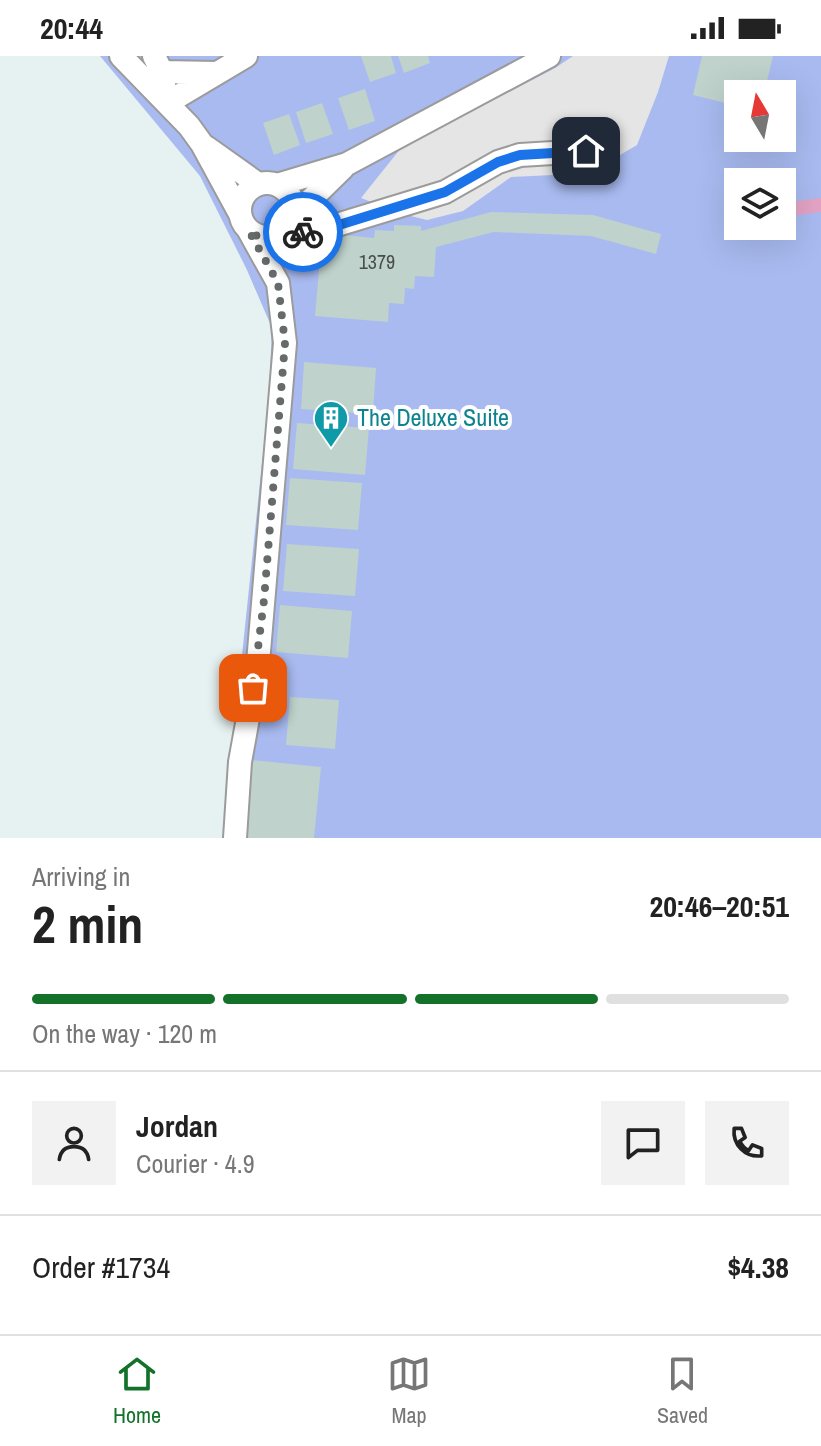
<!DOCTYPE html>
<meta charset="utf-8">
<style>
body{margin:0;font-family:"Archivo Narrow",sans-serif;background:#f2f2f2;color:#222;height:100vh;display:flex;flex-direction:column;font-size:30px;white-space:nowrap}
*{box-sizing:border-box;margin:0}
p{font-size:26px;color:#767676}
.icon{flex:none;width:44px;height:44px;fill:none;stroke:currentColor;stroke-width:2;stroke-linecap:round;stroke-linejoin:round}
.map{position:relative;height:782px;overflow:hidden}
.side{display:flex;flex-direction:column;background:#fff;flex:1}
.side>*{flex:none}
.needle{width:52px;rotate:350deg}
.controls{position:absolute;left:724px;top:24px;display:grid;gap:16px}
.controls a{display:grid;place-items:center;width:72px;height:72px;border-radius:0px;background:#fff;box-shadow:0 8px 32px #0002;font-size:40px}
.pin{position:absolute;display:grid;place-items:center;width:68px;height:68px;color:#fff;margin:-34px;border-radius:16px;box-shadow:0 4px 12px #0006}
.courier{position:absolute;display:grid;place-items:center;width:80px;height:80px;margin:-40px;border:6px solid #1a73e8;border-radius:50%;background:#fff;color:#222;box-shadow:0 2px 10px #0007}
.head em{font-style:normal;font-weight:700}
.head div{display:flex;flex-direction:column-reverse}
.head{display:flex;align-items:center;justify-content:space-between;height:136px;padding:0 32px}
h1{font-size:52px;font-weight:700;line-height:60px}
.bar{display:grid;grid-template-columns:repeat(4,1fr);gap:12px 8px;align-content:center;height:96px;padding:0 32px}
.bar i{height:10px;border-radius:6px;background:#e0e0e0}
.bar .active{background:#137129}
.bar p{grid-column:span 4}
.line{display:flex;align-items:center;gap:20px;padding:0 32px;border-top:2px solid #e0e0e0}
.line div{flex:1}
.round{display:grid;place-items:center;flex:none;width:84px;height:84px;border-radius:0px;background:#f2f2f2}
.status{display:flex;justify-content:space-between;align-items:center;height:56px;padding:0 40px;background:#fff;direction:ltr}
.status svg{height:22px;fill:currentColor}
.tabs{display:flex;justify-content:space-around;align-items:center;height:112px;border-top:2px solid #e0e0e0;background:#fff;font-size:22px;color:#767676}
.tabs a{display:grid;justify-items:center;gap:4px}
.tabs .active{color:#137129}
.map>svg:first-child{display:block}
.grass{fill:#a8baf0;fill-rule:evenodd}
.parking{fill:#e5e5e5}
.water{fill:#e3a3c5}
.building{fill:#bfd2cc}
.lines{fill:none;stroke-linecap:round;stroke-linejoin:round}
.minor-casing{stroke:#9b9b9b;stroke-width:26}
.minor{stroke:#fff;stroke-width:22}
.done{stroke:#666a6a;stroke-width:8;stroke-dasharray:0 14.4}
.route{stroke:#1a73e8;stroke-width:10}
.labels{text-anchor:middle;stroke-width:8;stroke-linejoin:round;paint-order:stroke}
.number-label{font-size:20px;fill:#484d4c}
.culture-label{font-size:24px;fill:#0d838f;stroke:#fff;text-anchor:start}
</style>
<div class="status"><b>20:44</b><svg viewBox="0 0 49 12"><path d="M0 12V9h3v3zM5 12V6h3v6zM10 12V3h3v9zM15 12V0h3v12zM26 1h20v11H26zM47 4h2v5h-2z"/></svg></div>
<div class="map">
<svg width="821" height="782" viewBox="0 0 821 782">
<rect width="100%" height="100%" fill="#e6f2f1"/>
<!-- grass -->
<path class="grass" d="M100 0H821V782H223L269 340 272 272 247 214 200 120ZM738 38H782V82H738ZM738 126H782V170H738Z"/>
<!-- parking -->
<path class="parking" d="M573 0H669L658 36 637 89 603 109 574 118 511 121 463 155 427 164 403 158 361 142 401 92 555 12Z"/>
<!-- water -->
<path class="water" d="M821 142V156L782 161V147Z"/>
<!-- building -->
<path class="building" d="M361 0H391L396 17 370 26Z
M398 0H428L430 7 404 17Z
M702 0H773L764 38H738V50L693 39Z
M365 33 375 65 349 74 338 42Z
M322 47 333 78 306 87 296 56Z
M289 58 300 89 274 99 263 67Z
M491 156 593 159 661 178 656 198 591 180 494 176 436 191 434 221 415 220 414 233 405 232 404 248 389 247 388 266 315 260 321 191H332L333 178 374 182 375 174 394 175V169L421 170V175Z
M304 306 376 312 373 358 301 353Z
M297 367 369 372 365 419 293 413Z
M290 422 362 427 358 474 286 469Z
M287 488 359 493 355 540 283 535Z
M280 549 352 555 348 602 276 596Z
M290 641 339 644 335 693 286 689Z
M251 704 321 711 314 782H244Z"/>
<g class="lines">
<!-- minor casing -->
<g class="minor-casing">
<path id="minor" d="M121 0 189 70 202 88 240 158
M154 0 162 16 167 47 246 0
M162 16 217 17
M206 91 258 128
M240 154a27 27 0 1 1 54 0a27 27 0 1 1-54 0Z
M277 129 347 108 549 0
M294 160 343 112
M291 169 303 176H314L445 136 498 106 520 99 586 95
M235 782 240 706 258 607 285 287 278 227 249 175"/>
</g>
<!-- minor -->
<use href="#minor" class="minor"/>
</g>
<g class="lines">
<!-- done -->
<path class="done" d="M253 632 264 544 285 287 278 227 249 175 257 180 276 181 291 169 303 176"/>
<!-- route -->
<path class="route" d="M303 176 326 173 445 136 498 106 520 99 586 95"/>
</g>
<!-- icons -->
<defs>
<g id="building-pin" transform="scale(1.8)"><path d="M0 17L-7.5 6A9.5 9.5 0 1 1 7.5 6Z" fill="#0f9aa8" stroke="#fff"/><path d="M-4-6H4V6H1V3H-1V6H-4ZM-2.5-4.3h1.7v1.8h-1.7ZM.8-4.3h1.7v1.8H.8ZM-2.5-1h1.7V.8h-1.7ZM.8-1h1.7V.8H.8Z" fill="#fff"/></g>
</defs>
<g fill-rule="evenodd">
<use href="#building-pin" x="331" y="362"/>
</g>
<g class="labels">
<!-- number labels -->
<g class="number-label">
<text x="377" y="213">1379</text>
</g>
<!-- culture labels -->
<g class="culture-label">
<text x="357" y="370">The Deluxe Suite</text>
</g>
</g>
</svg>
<div class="controls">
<a><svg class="needle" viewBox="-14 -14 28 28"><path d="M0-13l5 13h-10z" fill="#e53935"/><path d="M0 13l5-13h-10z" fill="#767676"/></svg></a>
<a><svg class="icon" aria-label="layers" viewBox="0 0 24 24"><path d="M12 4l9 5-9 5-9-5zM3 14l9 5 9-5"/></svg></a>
</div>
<div class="pin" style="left:253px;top:632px;background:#ea580c"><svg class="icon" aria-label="bag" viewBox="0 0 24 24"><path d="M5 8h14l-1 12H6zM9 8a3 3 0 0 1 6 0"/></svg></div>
<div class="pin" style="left:586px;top:95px;background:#1f2937"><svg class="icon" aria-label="home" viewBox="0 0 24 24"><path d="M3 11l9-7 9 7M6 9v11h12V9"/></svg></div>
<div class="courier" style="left:303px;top:176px"><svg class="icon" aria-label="bike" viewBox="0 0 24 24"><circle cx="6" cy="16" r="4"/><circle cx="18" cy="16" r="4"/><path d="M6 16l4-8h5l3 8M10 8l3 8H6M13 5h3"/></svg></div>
</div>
<section class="side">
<div class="head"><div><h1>2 min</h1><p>Arriving in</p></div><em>20:46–20:51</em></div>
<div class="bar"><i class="active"></i><i class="active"></i><i class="active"></i><i></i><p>On the way · 120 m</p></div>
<div class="line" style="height:144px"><a class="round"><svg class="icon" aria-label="person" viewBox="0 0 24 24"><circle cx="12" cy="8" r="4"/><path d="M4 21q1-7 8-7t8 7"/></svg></a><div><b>Jordan</b><p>Courier · 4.9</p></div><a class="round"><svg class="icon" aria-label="chat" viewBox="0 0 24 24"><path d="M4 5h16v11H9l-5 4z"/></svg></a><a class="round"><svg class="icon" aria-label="phone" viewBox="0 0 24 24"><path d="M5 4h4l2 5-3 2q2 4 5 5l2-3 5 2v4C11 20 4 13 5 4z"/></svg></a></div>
<div class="line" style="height:104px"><div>Order #1734</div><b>$4.38</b></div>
</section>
<nav class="tabs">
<a class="active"><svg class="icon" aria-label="home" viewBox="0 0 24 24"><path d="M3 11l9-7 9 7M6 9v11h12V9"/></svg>Home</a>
<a><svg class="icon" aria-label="map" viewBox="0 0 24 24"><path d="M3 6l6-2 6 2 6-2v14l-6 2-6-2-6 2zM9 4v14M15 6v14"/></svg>Map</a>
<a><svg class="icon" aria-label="saved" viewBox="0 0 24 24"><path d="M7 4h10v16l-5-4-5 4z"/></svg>Saved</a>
</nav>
